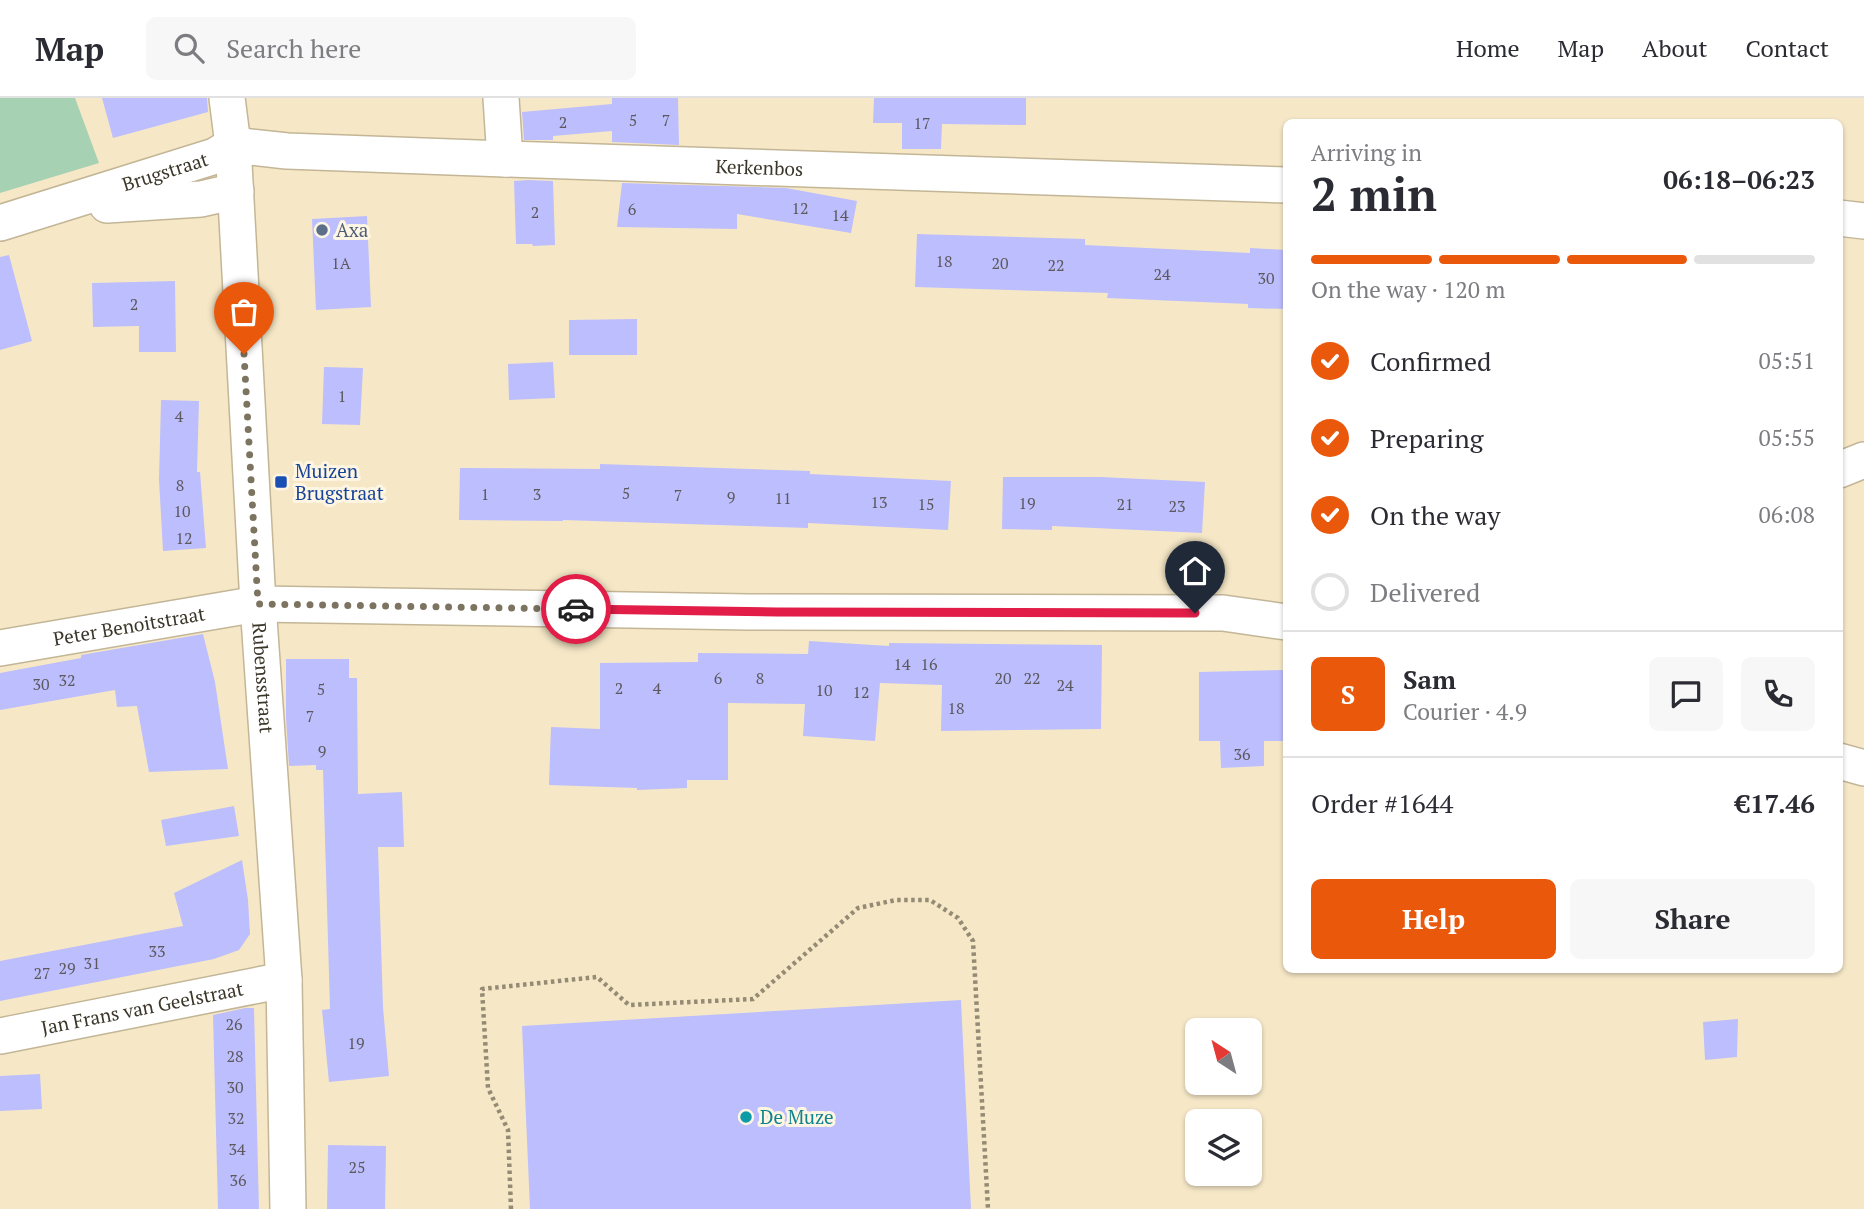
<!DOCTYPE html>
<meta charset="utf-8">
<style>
body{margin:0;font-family:"PT Serif",serif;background:#f7f7f7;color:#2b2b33;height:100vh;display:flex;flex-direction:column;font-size:26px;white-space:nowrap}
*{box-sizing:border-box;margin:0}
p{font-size:23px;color:#7c7c81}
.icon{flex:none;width:38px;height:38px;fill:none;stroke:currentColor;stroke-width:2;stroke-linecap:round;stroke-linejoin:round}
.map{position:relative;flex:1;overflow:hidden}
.side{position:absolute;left:1283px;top:21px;width:560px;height:854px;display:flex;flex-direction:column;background:#fff;border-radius:10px;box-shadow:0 2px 5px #0004}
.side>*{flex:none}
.needle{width:46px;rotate:324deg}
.fabs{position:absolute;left:1185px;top:920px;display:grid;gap:14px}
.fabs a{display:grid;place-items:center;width:77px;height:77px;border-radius:10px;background:#fff;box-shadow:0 2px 5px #0004;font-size:35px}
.pin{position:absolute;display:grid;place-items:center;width:60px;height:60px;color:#fff;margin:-72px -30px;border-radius:50% 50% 50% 0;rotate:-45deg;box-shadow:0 0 7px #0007}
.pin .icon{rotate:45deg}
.courier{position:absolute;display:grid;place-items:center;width:70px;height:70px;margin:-35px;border:5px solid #e11d48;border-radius:50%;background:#fff;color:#222;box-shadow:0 2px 9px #0007}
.head em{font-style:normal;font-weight:700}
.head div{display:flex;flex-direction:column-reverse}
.head{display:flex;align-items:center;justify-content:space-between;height:119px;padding:0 28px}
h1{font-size:46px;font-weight:700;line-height:52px}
.bar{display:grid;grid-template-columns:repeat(4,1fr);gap:10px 7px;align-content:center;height:84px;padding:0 28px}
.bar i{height:9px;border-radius:5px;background:#e1e1e2}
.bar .on{background:#ea580c}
.bar p{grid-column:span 4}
.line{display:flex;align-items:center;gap:18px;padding:0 28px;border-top:2px solid #e1e1e2}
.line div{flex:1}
.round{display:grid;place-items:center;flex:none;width:74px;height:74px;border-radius:10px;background:#f7f7f7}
ol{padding:0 28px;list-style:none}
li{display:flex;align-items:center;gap:21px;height:77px}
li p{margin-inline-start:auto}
li .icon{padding:7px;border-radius:50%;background:#ea580c;color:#fff;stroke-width:4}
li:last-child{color:#7c7c81}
li i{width:38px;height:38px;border:4px solid #e1e1e2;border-radius:50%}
.cta{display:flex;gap:14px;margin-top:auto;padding:14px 28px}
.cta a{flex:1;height:80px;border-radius:10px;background:#ea580c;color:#fff;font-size:28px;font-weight:700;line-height:80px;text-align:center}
.cta a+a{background:#f7f7f7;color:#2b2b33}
header{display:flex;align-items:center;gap:42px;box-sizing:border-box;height:98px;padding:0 35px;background:#fff;border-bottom:2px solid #e1e1e2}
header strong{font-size:33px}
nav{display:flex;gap:38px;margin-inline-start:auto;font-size:24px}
.search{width:490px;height:63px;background:#f7f7f7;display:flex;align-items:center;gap:18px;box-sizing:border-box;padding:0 24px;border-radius:10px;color:#7c7c81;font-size:26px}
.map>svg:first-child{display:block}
.green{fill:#a7d1b3}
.building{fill:#bdbefd}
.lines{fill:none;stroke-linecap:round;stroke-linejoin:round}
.minor-casing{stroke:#c3b696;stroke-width:38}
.path{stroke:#958b75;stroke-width:4.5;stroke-dasharray:3.5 3.5;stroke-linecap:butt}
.minor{stroke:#fff;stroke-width:35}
.done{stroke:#7c7460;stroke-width:7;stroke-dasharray:0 12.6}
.route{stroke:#e11d48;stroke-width:9}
.service-dot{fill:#5c6f8a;stroke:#fef6e2;stroke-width:2.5}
.transit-dot{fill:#1a4fb4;stroke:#fef6e2;stroke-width:2.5}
.culture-dot{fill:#0f9aa8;stroke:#fef6e2;stroke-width:2.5}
.labels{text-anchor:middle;stroke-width:6;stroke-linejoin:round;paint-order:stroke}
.number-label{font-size:16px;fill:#5c585e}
.street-label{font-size:19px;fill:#3b3629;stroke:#fef6e2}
.service-label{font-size:19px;fill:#4e5e75;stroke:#fef6e2;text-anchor:start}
.transit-label{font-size:19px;fill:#164399;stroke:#fef6e2;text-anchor:start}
.culture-label{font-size:19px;fill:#0d838f;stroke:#fef6e2;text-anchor:start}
</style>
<header>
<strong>Map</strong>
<div class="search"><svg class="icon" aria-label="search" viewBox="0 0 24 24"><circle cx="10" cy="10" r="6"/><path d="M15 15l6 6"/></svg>Search here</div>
<nav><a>Home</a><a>Map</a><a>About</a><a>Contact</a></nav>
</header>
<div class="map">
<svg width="1864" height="1111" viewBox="0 0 1864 1111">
<rect width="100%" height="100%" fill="#f6e8c7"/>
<!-- green -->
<path class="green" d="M0 0H75L99 65 0 95Z"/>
<!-- building -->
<path class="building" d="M102 0H207L208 14 113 40Z
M612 0H678L679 47 612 44V33L553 38V42H524L522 14 612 6Z
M874 0H1026V27L942 26 941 51H902V25H873Z
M528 82 553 83 555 147 533 148 532 146H516L514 83Z
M622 85 786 90 857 103 851 135 737 116V131L617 129Z
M367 118 371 209 316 212 312 121Z
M917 136 1085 141V147L1250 155V150L1286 152V211L1248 210V206L1107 200 1108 195 915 189Z
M9 157 32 243 0 252V159Z
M175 183 176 254H139V228L93 229 92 185Z
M637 221V257H569V222Z
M553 264 555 300 509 302 508 266Z
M324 269 363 270 360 327 322 326Z
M161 302 199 303 197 374H200L206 450 163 453 159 382Z
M600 366 810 373V376L951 383 948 432 808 425V430L563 422V423L459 422 460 370 600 371Z
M1003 379H1100L1205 384 1202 435 1052 428V432L1002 431Z
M203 536 215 584 228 671 149 674 137 608 117 609 115 592 0 612V575L81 560V557Z
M809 543 889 548V545L1102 547 1101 631 941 633 942 587 880 585 875 643 803 638 805 606 728 605V682H687V690L637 692V690L549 687 551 629 600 631V565L698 564V555L808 556Z
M286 561H349V580H357L358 696 402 694 404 749H378L383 909 389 978 329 984 322 912 330 911 323 672H316V667L289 668 286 620Z
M1285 572 1286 643H1264V668L1221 670 1220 643H1199V574Z
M234 708 239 738 166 748 161 722Z
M242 762 248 802 250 836 239 852 214 861 0 903V863L183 828 174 795Z
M961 902 971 1111H530L522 928Z
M245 910H254L259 1111H218L213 917Z
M1738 921 1737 959 1705 962 1703 924Z
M40 976 42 1011 0 1013V978Z
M328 1047 386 1048 385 1111H327Z"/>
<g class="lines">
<!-- minor casing -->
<g class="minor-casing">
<g id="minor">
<path id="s1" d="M227 0 233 47 258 506 284 882 288 1111"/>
<path d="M501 0 505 61"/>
<path id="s2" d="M233 47 287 53 505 61 1286 87"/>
<path d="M107 107 201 101 236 93"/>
<path d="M1839 120 1864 123"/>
<path id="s3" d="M0 125 215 58 233 47"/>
<path d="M1839 372 1864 362"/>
<path id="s4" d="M0 550 258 506 749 514 1223 515 1286 524"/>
<path d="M1839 663 1864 670"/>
<path id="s5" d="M0 938 284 882"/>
</g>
</g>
<!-- path -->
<path class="path" d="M511 1111 508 1032 488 990 482 891 597 879 629 907 753 901 858 810 896 802H930L958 820 973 843 988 1111"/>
<!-- minor -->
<use href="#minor" class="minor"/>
</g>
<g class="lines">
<!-- done -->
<path class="done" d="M244 256 258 506 576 511"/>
<!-- route -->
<path class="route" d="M576 511 777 514 1195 515"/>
</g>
<!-- markers -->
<circle class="service-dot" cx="322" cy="132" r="7"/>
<rect class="transit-dot" x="274" y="377" width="14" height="14" rx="3.5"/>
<circle class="culture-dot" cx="746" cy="1019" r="7"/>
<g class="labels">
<!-- number labels -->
<g class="number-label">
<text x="633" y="28">5</text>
<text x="666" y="28">7</text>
<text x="563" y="30">2</text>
<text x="922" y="31">17</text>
<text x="800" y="116">12</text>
<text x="632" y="117">6</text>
<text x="535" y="120">2</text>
<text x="840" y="123">14</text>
<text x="944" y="169">18</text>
<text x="341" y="171">1A</text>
<text x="1000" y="171">20</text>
<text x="1056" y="173">22</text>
<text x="1162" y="182">24</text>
<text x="1266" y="186">30</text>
<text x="134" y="212">2</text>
<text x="342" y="304">1</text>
<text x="179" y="324">4</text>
<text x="180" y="393">8</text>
<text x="626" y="401">5</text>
<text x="485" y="402">1</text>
<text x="537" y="402">3</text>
<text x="678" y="403">7</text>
<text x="731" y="405">9</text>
<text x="783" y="406">11</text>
<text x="879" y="410">13</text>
<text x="1027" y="411">19</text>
<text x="926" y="412">15</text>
<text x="1125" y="412">21</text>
<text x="1177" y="414">23</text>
<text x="182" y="419">10</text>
<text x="184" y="446">12</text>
<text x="902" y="572">14</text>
<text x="929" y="572">16</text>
<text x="718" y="586">6</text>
<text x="760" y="586">8</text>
<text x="1003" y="586">20</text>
<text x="1032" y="586">22</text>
<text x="67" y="588">32</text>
<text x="41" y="592">30</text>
<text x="1065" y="593">24</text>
<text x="619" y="596">2</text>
<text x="657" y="596">4</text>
<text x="321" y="597">5</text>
<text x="824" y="598">10</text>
<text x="861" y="600">12</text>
<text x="956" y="616">18</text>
<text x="310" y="624">7</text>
<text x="322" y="659">9</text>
<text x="1242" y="662">36</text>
<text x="157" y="859">33</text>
<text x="92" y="871">31</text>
<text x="67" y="876">29</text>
<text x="42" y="881">27</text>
<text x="234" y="932">26</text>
<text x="356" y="951">19</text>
<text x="235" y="964">28</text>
<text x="235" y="995">30</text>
<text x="236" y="1026">32</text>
<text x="237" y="1057">34</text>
<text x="357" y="1075">25</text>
<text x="238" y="1088">36</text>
</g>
<!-- street labels -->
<g class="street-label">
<text dy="7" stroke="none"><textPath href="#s2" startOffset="527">Kerkenbos</textPath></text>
<text dy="7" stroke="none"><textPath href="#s3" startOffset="173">Brugstraat</textPath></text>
<text dy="7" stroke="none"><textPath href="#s4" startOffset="131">Peter Benoitstraat</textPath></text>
<text dy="7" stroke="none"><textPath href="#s1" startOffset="581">Rubensstraat</textPath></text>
<text dy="7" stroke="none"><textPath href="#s5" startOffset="145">Jan Frans van Geelstraat</textPath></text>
</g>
<!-- service labels -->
<g class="service-label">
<text x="336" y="139">Axa</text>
</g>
<!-- transit labels -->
<g class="transit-label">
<text x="295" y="380">Muizen<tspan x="295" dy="22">Brugstraat</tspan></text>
</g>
<!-- culture labels -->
<g class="culture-label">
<text x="760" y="1026">De Muze</text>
</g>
</g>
</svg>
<div class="fabs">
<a><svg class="needle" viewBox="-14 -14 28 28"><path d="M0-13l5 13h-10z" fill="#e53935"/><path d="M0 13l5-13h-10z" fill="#7c7c81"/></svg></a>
<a><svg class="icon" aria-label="layers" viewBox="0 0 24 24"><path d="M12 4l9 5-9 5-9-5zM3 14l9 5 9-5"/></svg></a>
</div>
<div class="pin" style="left:244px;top:256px;background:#ea580c"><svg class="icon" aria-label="bag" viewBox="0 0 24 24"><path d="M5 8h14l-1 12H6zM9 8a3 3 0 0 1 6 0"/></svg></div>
<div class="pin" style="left:1195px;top:515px;background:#1f2937"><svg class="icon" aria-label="home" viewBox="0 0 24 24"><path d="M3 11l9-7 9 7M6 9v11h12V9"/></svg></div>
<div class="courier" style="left:576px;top:511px"><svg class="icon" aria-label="car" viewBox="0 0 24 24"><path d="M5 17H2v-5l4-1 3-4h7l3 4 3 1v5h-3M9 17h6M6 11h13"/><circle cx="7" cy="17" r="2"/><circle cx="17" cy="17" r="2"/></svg></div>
<section class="side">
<div class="head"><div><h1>2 min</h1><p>Arriving in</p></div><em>06:18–06:23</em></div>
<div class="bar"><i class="on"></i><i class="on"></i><i class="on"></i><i></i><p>On the way · 120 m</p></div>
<ol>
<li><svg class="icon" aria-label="check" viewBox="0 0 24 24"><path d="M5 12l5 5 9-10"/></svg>Confirmed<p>05:51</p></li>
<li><svg class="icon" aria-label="check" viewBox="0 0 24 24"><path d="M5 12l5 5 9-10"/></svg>Preparing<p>05:55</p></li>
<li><svg class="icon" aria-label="check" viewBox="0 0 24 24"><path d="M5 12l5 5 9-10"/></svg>On the way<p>06:08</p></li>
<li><i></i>Delivered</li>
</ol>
<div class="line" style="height:126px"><b class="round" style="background:#ea580c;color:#fff">S</b><div><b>Sam</b><p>Courier · 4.9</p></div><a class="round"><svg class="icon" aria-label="chat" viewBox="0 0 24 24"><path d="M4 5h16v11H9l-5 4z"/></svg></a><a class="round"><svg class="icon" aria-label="phone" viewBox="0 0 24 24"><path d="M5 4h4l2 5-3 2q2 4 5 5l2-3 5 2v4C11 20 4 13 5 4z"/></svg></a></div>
<div class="line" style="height:91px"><div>Order #1644</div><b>€17.46</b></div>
<div class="cta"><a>Help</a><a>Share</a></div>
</section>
</div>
